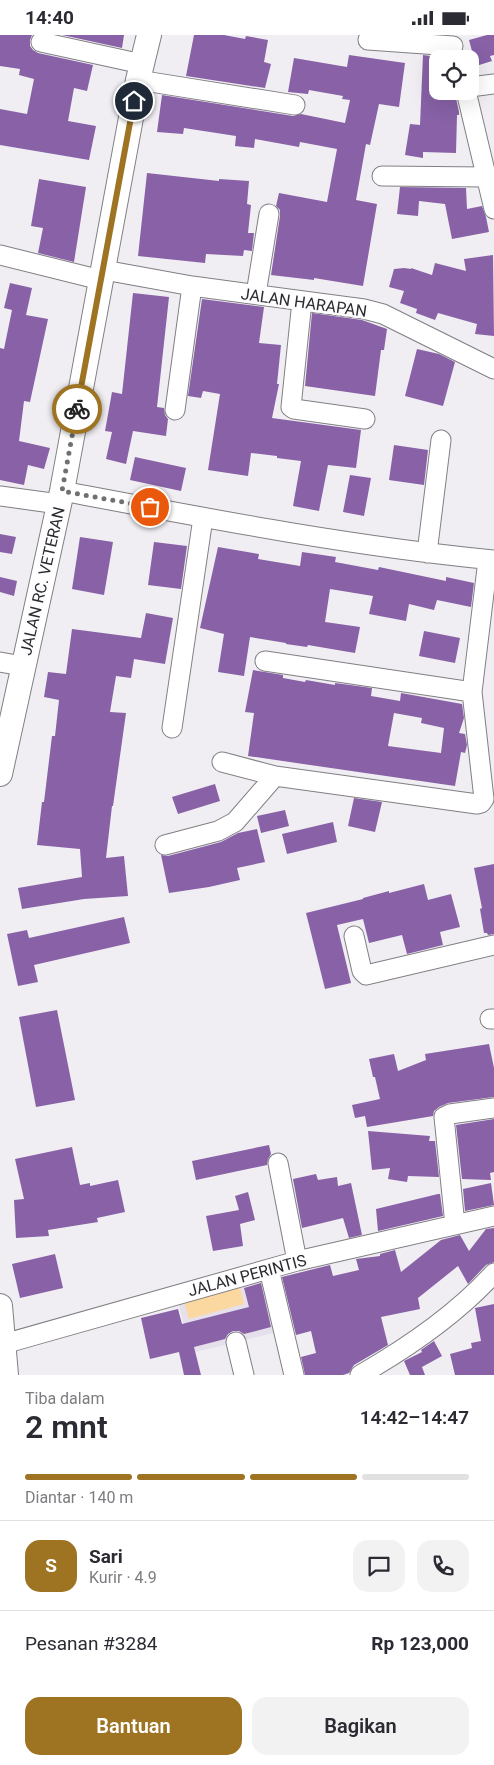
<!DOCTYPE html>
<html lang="id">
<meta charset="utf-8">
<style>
body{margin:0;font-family:Roboto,sans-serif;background:#f2f2f3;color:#2b2b33;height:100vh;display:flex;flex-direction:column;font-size:19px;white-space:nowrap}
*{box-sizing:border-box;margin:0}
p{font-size:16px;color:#7c7c81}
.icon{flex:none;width:28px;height:28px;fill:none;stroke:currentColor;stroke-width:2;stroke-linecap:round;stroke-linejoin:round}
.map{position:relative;height:1340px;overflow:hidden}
.sheet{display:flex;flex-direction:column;background:#fff;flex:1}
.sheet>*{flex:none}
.fabs{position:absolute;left:429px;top:15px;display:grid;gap:10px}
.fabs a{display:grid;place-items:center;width:50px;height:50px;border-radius:10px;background:#fff;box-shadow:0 5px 20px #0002;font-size:25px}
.pin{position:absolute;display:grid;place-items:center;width:42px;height:42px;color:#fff;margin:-21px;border:2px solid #fff;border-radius:50%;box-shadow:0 1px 5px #0007}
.courier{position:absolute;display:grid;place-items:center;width:50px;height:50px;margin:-25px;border:4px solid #9e7422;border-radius:50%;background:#fff;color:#222;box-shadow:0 1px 6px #0007}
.head em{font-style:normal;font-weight:600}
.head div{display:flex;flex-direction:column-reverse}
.head{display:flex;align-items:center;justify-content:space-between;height:85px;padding:0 25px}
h1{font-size:32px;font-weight:600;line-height:38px}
.bar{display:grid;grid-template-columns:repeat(4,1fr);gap:8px 5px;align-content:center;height:60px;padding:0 25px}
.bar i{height:6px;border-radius:4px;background:#e1e1e2}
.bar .selected{background:#9e7422}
.bar p{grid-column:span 4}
.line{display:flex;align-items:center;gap:12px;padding:0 25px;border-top:1px solid #e1e1e2}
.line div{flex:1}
.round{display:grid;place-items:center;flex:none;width:52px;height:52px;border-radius:15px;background:#f2f2f3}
.action{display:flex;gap:10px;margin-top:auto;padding:10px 25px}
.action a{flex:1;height:58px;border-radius:15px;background:#9e7422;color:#fff;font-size:20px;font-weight:600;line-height:58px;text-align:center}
.action a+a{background:#f2f2f3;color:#2b2b33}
.status{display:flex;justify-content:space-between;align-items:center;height:35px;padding:0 25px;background:#fff;direction:ltr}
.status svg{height:14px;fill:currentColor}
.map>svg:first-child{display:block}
.built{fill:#e6e0ec}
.green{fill:#fbd89f}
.building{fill:#8861a7;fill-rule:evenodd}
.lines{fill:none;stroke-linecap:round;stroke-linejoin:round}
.minor-casing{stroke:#817f83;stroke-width:21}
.major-casing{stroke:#817f83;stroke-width:26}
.minor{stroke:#fff;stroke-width:19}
.major{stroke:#fff;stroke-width:24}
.done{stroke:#706f72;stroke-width:5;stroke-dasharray:0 9}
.route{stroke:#9e7422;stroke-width:6}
.labels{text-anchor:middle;stroke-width:5;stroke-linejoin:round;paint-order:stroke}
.street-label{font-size:16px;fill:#2b2a2c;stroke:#fdfcff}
</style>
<div class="status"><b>14:40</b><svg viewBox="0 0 49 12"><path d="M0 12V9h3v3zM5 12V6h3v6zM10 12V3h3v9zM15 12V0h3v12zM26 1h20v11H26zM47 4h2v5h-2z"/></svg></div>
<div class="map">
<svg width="494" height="1340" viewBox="0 0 494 1340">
<rect width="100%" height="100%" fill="#f0eef3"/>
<!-- built -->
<path class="built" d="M268 1240 282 1296 191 1318 177 1262Z"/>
<!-- green -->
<path class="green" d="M240 1252 244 1269 189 1284 184 1266Z"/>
<!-- building -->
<path class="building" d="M0 0H32L30 5V11L33 15 38 18 93 30 87 56 74 53 68 86 96 91 89 125 0 110V74L27 79 34 44 19 40 20 34 0 31Z
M62 0H124L122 13Z
M194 0H224L245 4 246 1 268 5 264 27 271 29 265 53 186 41Z
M487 0H494V20L490 21 492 26 476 31 469 5Z
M349 20 405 28 399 72 379 69 370 110 366 109 356 165 377 169 363 251 314 243V245L271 240 280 181V175L276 171 279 158 327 167 337 114 300 107 299 112 255 104 254 113 235 111 236 101 184 93 183 99 157 97 162 60 293 81 301 79 345 88 350 65 342 64 343 61 309 55 308 59 288 57 294 23 347 32Z
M423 20 438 22V57L455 58 459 77V80H457L456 118 423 117V123L405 120 410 89 420 90Z
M147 138 219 146V144L249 146 247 169 251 170 248 198H254L252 216 244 215 243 221 206 219 205 228 138 221Z
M39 144 86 152 74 227 38 218 43 193 31 191Z
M400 152 466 153 467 174 482 171 486 182 489 197 452 204 445 169 419 166 418 181 397 179Z
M493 220 494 301 475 299 477 289 438 278 435 285 416 278 417 274 400 268 404 256 389 252 394 234 404 233 411 234V233L432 240 435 228 466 236 464 224Z
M10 248 32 253 26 280 48 284 30 367 24 366 19 406 50 413 44 434 28 430 24 450 0 445V313L4 314 12 275 4 273Z
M133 258 169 262 157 372 164 373 165 380 168 384 166 401 133 396 126 429 106 424 112 397 105 396 112 357 122 359Z
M202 264 264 272 259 308 281 310 277 349H279L272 383 361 395 356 433 328 430 319 476 293 471 301 426 277 423V421L251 418 248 441 208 435 220 359 203 356 201 363 188 361Z
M312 278 362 285 387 294 384 315H381L375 361 305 351Z
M417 314 439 319 455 327 443 371 405 361Z
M394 410 428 415 424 450 389 445Z
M135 422 186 433 181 456 130 445Z
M350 440 371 443 364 481 343 477Z
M0 499 16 502 12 519 0 517Z
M80 502 113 507 104 560 72 554Z
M154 507 187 511 181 554 148 550Z
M218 512 259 519 258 524 300 531 302 517 336 522 335 527 378 535 379 532 446 546V542L474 548 471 572 437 565 434 575 409 569 406 586 369 579 373 561 330 554 325 587 360 592 355 618 308 610 307 612 286 609V608L250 602 244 641 218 637 224 599 200 593Z
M0 542 17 546 14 561 0 557Z
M146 578 173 583 165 629 134 624 131 643 116 641 110 677 126 678 113 771H112L106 823 124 821 128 861 84 864 22 874 18 853 82 842 80 814 37 810 42 767H44L52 701H55L59 665 44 662 48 637 66 639 72 594 141 603Z
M424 596 460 603 455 628 419 621Z
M253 635 283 640V643L305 647 306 645 335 650V648L372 653 371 661 400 666 401 658 462 669 464 683 459 698 465 699 467 710 465 718 461 717 455 751 248 721 254 678 245 677ZM394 678 422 683 421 688 444 693 441 718 388 711Z
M215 749 220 766 178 779 172 762Z
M354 763 382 767 375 797 348 791Z
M285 775 289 791 261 798 257 781Z
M333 787 337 807 287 819 282 799Z
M257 794 265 827 237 833 240 845 209 852 169 858 161 820 168 821 221 807 238 798Z
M494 829V899L488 900 487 898H484L480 874 482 873 474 833Z
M424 849 428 865 451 859 460 892 440 897 443 910 407 919 402 900 369 908 363 884 337 890 351 948 325 954 306 878 363 864V863L389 856V858Z
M124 882 130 908 34 930 38 947 18 951 7 899 27 895 29 903Z
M57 975 75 1065 36 1072 19 982Z
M489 1009 494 1033V1062L448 1068 439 1072 434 1076 433 1081 367 1092 365 1081 355 1083 352 1070 380 1064 375 1042H373L369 1024 394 1019 398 1036 426 1025 425 1019Z
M494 1084V1137L490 1138 491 1145 462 1144 456 1090Z
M368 1096 430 1101 429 1106H435L439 1142 408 1141 407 1147 388 1144 390 1133 372 1135Z
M269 1110 271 1119 268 1124 267 1130 196 1145 192 1126Z
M72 1112 80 1150 90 1148V1151L118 1145 125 1177 97 1183 98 1187 48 1195 49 1201 16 1203 14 1165 24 1164 15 1124Z
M316 1139 318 1145 337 1142 338 1151 351 1148 362 1200 349 1203 343 1183 302 1193 293 1144Z
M491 1148 494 1170 465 1176 463 1154Z
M248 1157 255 1185 240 1189 243 1211 213 1216 206 1181 239 1175 235 1161Z
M438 1159H440L443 1181 378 1196 376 1174Z
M494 1193V1227L486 1230 468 1249 458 1231 418 1263 420 1274 381 1282 388 1310 354 1330 349 1338 343 1340H305L301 1322 316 1318 311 1296 296 1300 282 1242 330 1230 333 1241 359 1235 356 1224 380 1221V1219L395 1215 401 1237 441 1205 460 1200 469 1216 486 1194Z
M55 1219 63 1253 20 1263 12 1229Z
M261 1248 271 1292 244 1299 239 1296H233L228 1299 225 1304 194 1312 201 1340H184L179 1317 150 1324 141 1283 178 1274 182 1289 249 1272 244 1253Z
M494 1269V1340H455L450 1319 472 1313 471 1308 481 1306 475 1273Z
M434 1306 442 1321 422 1332 425 1340H410L404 1326 422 1317 421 1315Z"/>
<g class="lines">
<!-- minor casing -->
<g class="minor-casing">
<path id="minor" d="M368 5 453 11
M41 7 142 29
M138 45 295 70
M470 52 494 49
M466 56 494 174
M382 141 486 142
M0 220 101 245
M104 235 192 251 364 274 383 279 494 334
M256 259 269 179
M302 266 291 372 294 374 365 384
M175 375 192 251
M62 456C205 483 349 511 494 525
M0 461 59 469
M427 518 441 405
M265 626 472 657
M0 627 23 631
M172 693 203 483
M222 727 275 741 477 769 481 768 484 764 472 657 488 525
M165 810 218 796 235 787 275 741
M354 901 362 936 366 940 494 910
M490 984H494
M278 1128 297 1226
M455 1190 444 1082 450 1079 494 1073
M269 1234 294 1340
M236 1307 244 1340
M0 1310 297 1226 494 1181
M360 1340C407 1313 457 1279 494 1238"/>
</g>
<!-- major casing -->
<g class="major-casing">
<path id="major" d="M0 739 62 456 138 45 149 0
M0 1271 6 1340"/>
</g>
<!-- minor -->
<use href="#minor" class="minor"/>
<!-- major -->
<use href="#major" class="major"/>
</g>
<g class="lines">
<!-- done -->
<path class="done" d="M77 374 62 456 150 472"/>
<!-- route -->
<path class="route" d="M77 374 134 66"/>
</g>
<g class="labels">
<!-- street labels -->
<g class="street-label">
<text transform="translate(304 267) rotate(8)" y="6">JALAN HARAPAN</text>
<text transform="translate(42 546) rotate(-77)" y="6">JALAN RC. VETERAN</text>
<text transform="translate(247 1240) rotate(-15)" y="6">JALAN PERINTIS</text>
</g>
</g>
</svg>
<div class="fabs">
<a><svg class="icon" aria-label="locate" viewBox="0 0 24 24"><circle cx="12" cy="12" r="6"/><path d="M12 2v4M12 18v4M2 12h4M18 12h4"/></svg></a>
</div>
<div class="pin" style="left:150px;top:472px;background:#ea580c"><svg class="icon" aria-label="bag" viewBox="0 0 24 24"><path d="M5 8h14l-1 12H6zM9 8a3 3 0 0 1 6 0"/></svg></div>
<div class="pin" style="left:134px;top:66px;background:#1f2937"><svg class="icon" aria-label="home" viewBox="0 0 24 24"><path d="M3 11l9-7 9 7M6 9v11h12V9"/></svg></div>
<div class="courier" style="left:77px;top:374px"><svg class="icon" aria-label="bike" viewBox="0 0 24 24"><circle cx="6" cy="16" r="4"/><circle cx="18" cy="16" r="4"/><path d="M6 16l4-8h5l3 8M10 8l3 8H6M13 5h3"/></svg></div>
</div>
<section class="sheet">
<div class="head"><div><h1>2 mnt</h1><p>Tiba dalam</p></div><em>14:42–14:47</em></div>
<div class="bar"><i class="selected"></i><i class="selected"></i><i class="selected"></i><i></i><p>Diantar · 140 m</p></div>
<div class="line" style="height:90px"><b class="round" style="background:#9e7422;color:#fff">S</b><div><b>Sari</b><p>Kurir · 4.9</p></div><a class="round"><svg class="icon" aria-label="chat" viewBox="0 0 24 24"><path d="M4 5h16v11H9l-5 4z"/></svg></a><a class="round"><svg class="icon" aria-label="phone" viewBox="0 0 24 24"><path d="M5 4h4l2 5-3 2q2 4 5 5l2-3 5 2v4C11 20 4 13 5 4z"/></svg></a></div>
<div class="line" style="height:65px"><div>Pesanan #3284</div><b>Rp 123,000</b></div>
<div class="action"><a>Bantuan</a><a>Bagikan</a></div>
</section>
